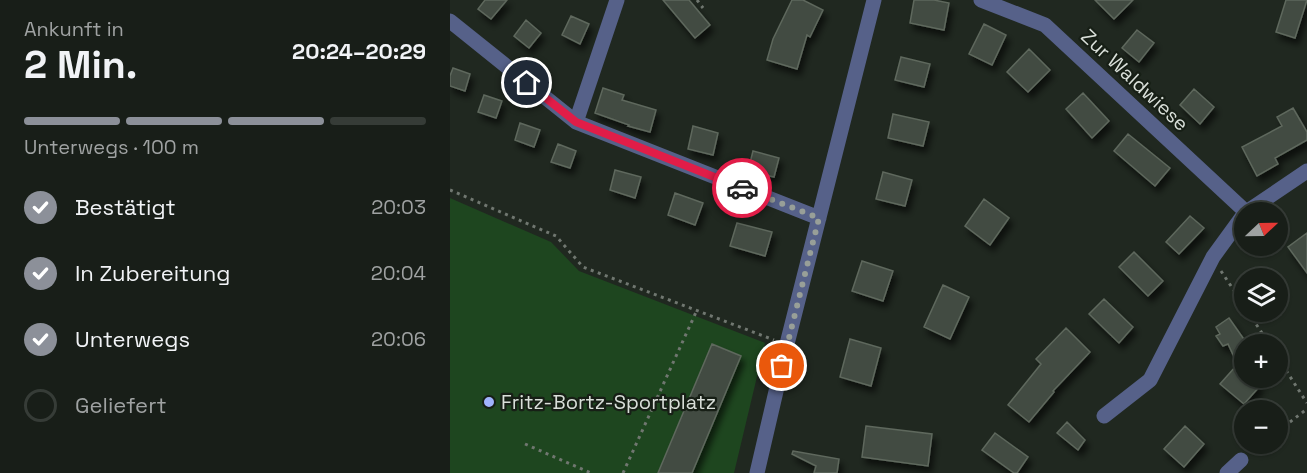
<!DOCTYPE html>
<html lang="de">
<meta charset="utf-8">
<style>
body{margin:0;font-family:"Space Grotesk",sans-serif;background:#212721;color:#f1f3f6;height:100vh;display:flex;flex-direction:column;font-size:22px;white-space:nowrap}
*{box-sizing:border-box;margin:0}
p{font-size:20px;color:#9fa2a2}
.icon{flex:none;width:33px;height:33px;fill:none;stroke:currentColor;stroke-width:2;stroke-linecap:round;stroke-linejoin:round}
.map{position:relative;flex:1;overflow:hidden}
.sheet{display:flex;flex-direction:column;background:#181e18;width:450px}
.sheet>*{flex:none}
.needle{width:39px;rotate:68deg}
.tools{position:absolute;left:784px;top:202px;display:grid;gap:12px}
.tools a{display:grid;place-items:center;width:54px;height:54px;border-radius:50%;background:#181e18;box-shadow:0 2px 4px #0004,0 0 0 2px #363c37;font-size:30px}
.pin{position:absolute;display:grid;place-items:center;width:51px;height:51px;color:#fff;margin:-26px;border:3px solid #fff;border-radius:50%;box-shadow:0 2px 6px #0007}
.courier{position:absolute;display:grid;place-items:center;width:60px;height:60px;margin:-30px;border:4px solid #e11d48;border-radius:50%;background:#fff;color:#222;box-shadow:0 2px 8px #0007}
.overview em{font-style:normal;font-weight:600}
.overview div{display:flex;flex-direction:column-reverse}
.overview{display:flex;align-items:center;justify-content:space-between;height:102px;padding:0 24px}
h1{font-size:39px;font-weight:600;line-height:45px}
.bar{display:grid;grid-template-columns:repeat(4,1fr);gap:9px 6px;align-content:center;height:72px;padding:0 24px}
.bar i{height:8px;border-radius:4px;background:#363c37}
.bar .selected{background:#8c9099}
.bar p{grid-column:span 4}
ol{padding:0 24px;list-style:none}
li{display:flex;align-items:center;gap:18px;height:66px}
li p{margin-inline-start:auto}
li .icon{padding:6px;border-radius:50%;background:#8c9099;color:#fff;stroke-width:4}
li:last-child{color:#9fa2a2}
li i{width:33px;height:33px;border:3px solid #363c37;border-radius:50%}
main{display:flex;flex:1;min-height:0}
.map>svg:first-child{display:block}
.green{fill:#1e461f}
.building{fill:#424b42;stroke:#5e685d;stroke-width:1.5;filter:url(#shadow)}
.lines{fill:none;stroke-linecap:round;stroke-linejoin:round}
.path{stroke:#707770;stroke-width:3;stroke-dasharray:3 4.5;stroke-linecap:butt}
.minor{stroke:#566189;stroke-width:15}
.done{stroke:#989f98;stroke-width:6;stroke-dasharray:0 10.8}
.route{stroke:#e11d48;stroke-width:8}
.poi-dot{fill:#a0b3fd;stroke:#171f16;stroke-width:2}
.labels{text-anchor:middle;stroke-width:4.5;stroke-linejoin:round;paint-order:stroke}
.street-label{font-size:20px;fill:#d9dfd9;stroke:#171f16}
.poi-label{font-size:20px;fill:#d9dfd9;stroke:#171f16;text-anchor:start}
</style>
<main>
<section class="sheet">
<div class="overview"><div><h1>2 Min.</h1><p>Ankunft in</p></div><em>20:24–20:29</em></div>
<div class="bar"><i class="selected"></i><i class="selected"></i><i class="selected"></i><i></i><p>Unterwegs · 100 m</p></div>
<ol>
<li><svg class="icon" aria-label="check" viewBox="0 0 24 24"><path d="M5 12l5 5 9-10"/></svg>Bestätigt<p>20:03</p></li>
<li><svg class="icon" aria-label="check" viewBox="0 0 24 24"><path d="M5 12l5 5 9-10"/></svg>In Zubereitung<p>20:04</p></li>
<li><svg class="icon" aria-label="check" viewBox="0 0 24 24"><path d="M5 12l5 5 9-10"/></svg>Unterwegs<p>20:06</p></li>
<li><i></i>Geliefert</li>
</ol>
</section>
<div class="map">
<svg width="857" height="473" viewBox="0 0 857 473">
<defs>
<filter id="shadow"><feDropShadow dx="3.5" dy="6" stdDeviation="3" flood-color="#0009"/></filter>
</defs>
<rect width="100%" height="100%" fill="#202820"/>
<!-- green -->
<path class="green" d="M0 198 101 242 129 271 315 343 284 473H0Z"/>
<!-- building -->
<path class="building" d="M35 0H57L41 19 28 9Z
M213 0H239L260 25 245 38Z
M342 0H353L373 10 360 37 357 35 347 69 317 60 323 39Z
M464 0H484L499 3 494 30 460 23Z
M645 0H683L664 19Z
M836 0H857L845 38 826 32Z
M121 16 139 24 130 44 112 35Z
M76 20 91 33 79 48 64 36Z
M534 24 556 35 542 65 519 54Z
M687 30 704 43 689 62 672 48Z
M579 49 600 70 578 92 557 72Z
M451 57 480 64 474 87 445 80Z
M3 68 20 74 15 91 0 86V76Z
M153 88 174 95 172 100 206 110 200 132 178 126 179 125 145 113Z
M744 89 764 107 750 124 730 105Z
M633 93 659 121 642 138 616 109Z
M34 95 52 101 46 118 28 112Z
M843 108 857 132V140L825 158 828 164 807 176 792 147 832 126 827 117Z
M443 114 479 122 473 146 438 138Z
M70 123 90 130 84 147 65 140Z
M243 126 268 133 263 155 238 149Z
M678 134 720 168 705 186 664 151Z
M108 144 126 151 120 168 101 162Z
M303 151 329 158 324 177 298 171Z
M165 170 191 177 185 198 160 190Z
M433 172 462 180 455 206 426 199Z
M225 193 253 203 245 225 218 215Z
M534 199 559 218 540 245 515 226Z
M740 216 754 228 729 254 716 242Z
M287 223 322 232 315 256 280 246Z
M857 233V273L838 247Z
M684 252 713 281 698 296 669 267Z
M412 261 443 271 433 301 402 291Z
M493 285 519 297 500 339 474 327Z
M654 299 683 327 669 343 639 314Z
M779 318 798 345H795V350L784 357 778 344 773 346 766 336 770 334 766 327Z
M616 328 640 352 603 391 604 392 579 422 558 405 591 364 586 359Z
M400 339 431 348 421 386 390 377Z
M262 344 291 356 242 473H208Z
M786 366 795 373V378H800L810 386 794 404 770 384Z
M617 422 635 440 628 450 607 433Z
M416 426 482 434 478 466 412 457Z
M735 426 754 444 734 467 714 449Z
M545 433 578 457 567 473H564L532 450Z
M343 451 389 459 387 473H364L366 466 342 454Z"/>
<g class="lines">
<!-- path -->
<path class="path" d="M247 0 253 8
M0 190 106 236 133 267 324 340
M771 271 795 307
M798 312 820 345
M828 358 857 403
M828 431 857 409
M75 444 141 473
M802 451 812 444
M173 473 247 310"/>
<!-- minor -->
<path class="minor" d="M531 0 595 25 796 212
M0 21 126 122 369 218
M126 122 167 0
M795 213 857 171
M654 416 700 380 763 257 795 213
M307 473 337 344 424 0
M777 473 791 460"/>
</g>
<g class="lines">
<!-- done -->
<path class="done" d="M292 188 369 218 332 366"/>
<!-- route -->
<path class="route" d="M77 83 126 122 292 188"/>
</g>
<!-- markers -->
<circle class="poi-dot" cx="39" cy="402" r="6"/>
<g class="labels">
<!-- street labels -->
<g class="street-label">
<text transform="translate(685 80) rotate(43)" y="7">Zur Waldwiese</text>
</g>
<!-- poi labels -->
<g class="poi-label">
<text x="51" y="409">Fritz-Bortz-Sportplatz</text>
</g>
</g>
</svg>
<div class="tools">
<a><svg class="needle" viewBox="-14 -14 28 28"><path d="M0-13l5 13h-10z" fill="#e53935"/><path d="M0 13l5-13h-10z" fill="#9fa2a2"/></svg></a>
<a><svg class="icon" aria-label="layers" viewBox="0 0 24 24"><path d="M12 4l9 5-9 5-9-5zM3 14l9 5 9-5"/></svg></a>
<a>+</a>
<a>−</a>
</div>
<div class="pin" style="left:332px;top:366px;background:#ea580c"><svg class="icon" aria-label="bag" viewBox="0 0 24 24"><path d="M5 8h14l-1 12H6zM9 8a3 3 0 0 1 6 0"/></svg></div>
<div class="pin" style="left:77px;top:83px;background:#1f2937"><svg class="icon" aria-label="home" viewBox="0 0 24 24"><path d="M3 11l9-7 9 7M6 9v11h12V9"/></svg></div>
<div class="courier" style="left:292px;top:188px"><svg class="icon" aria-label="car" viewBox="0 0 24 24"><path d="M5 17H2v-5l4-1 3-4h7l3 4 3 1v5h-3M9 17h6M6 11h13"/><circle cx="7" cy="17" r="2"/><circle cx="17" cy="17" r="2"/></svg></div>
</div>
</main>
